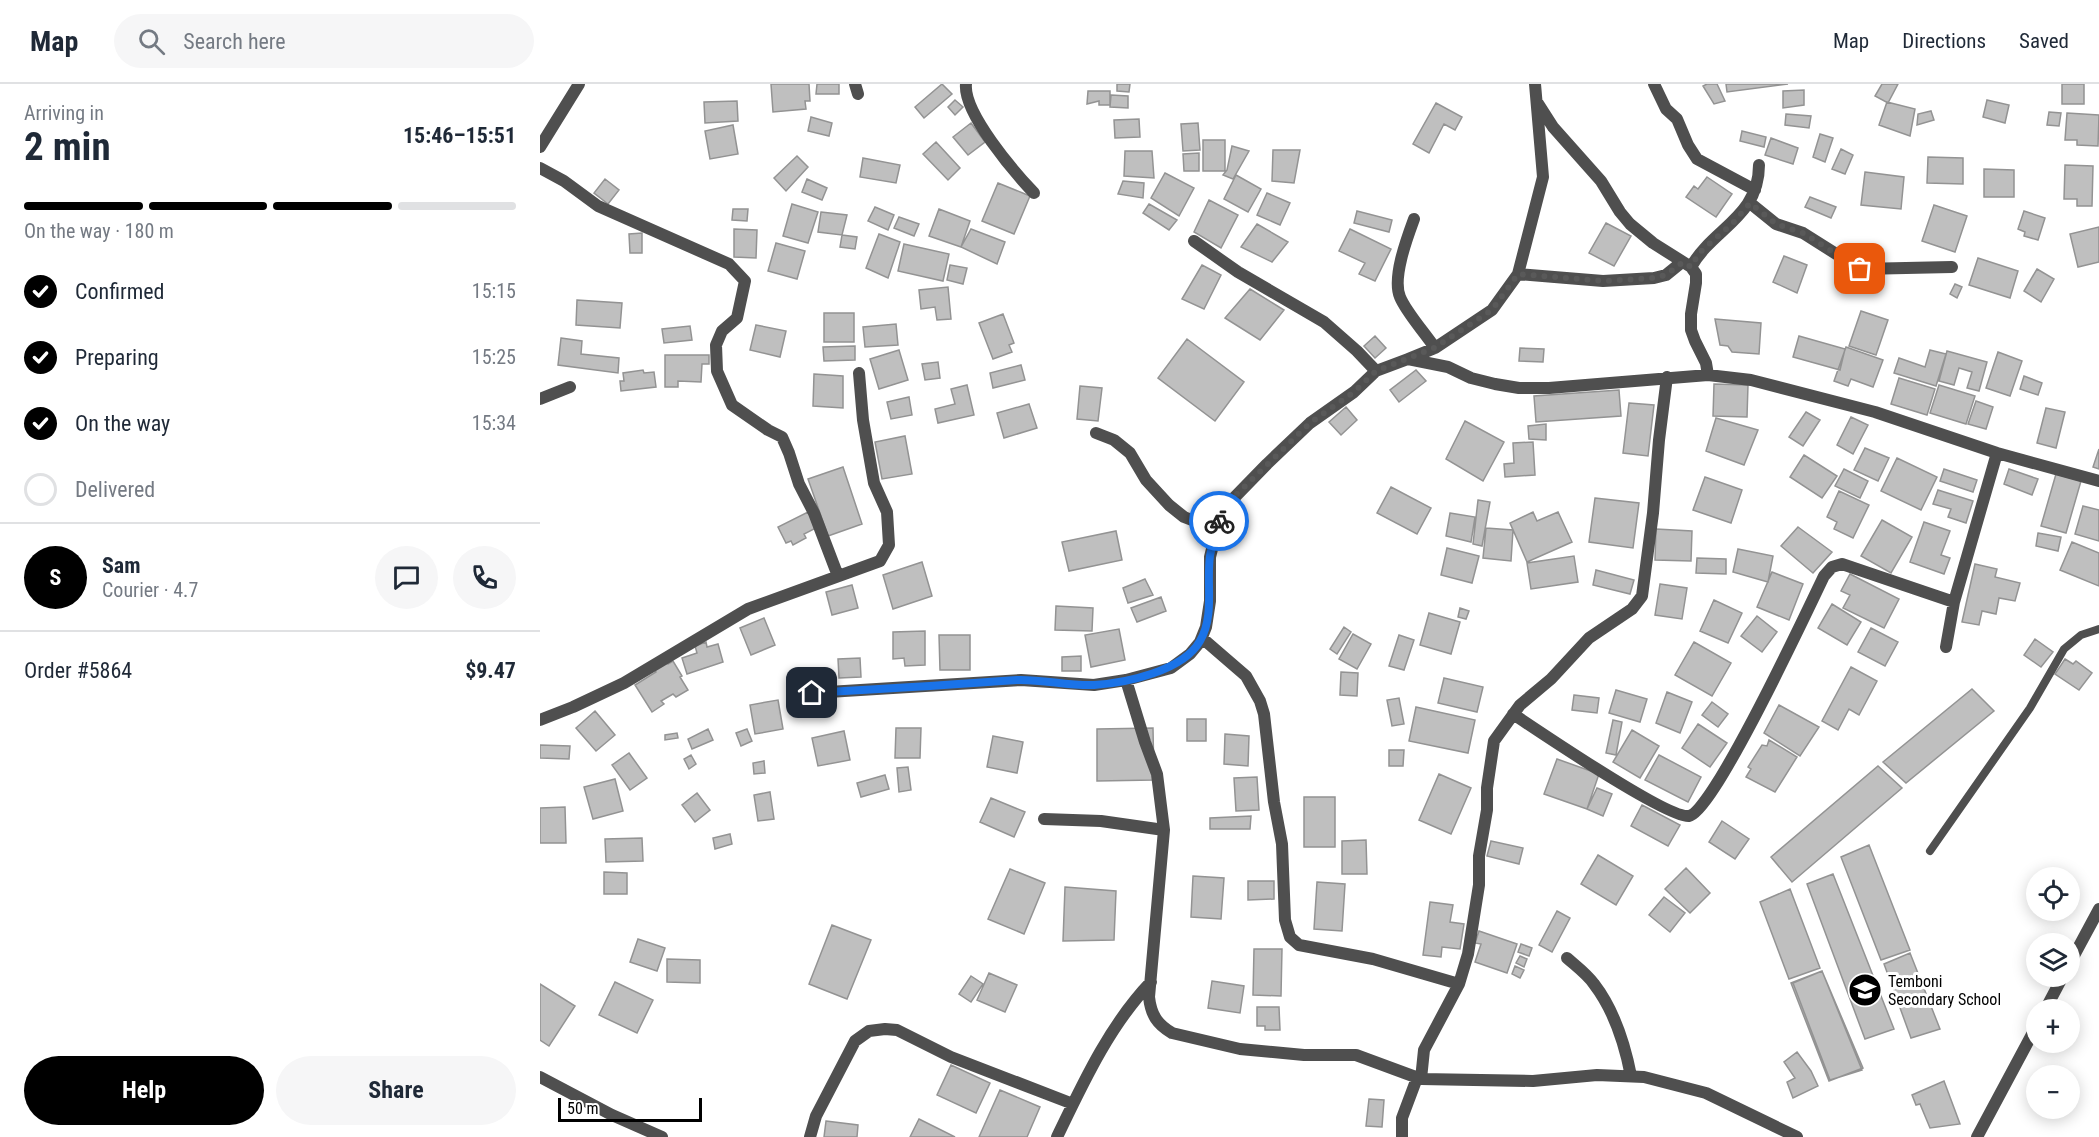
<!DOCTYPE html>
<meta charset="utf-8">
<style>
body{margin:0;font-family:"Roboto Condensed",sans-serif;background:#f6f6f7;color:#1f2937;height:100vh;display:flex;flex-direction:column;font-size:22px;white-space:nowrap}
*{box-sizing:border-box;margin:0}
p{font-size:20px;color:#747a83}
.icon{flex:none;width:33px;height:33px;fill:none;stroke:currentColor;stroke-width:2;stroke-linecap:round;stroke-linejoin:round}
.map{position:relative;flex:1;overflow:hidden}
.details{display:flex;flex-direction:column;background:#fff;width:540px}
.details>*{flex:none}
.buttons{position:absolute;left:1486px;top:783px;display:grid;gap:12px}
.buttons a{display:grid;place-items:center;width:54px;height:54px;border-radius:50%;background:#fff;box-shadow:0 3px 15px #0003;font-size:30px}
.scale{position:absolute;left:18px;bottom:15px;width:144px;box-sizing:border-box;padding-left:6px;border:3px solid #000;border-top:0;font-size:16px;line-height:21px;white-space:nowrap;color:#000;-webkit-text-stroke:4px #fff;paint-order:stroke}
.pin{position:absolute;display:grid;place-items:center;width:51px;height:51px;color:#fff;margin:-26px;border-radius:12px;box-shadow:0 3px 9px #0006}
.courier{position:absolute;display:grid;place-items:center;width:60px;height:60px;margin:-30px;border:4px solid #1a73e8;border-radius:50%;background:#fff;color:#222;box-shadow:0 2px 8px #0007}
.headline em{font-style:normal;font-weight:700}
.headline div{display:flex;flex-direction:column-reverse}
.headline{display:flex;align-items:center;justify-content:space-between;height:102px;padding:0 24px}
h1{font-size:39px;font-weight:700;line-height:45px}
.bar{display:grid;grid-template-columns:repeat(4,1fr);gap:9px 6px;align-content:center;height:72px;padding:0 24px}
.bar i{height:8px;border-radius:4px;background:#e0e1e3}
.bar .current{background:#000}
.bar p{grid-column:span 4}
.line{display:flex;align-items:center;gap:15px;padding:0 24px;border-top:2px solid #e0e1e3}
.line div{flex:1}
.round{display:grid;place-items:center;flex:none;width:63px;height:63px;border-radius:32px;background:#f6f6f7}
ol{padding:0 24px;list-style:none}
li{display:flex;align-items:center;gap:18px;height:66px}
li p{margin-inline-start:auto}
li .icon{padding:6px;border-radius:50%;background:#000;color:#fff;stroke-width:4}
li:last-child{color:#747a83}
li i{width:33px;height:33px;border:3px solid #e0e1e3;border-radius:50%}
.action{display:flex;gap:12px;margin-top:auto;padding:12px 24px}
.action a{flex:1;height:69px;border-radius:36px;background:#000;color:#fff;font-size:24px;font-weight:700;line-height:69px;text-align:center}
.action a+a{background:#f6f6f7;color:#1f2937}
header{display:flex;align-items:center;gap:36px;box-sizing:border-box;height:84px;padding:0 30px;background:#fff;border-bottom:2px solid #e0e1e3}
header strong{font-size:28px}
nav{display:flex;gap:33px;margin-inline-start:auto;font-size:21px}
.search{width:420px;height:54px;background:#f6f6f7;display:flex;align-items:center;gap:15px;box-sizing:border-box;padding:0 21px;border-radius:33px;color:#747a83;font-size:22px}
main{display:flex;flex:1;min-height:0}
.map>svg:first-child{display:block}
.building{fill:#bfbfbf;stroke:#939393;stroke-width:1.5}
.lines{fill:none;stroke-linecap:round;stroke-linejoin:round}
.lane{stroke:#4f4f4f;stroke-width:8}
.street{stroke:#4f4f4f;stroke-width:12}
.done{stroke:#595959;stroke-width:6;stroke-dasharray:0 10.8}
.route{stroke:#1a73e8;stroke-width:8}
.labels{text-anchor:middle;stroke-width:6;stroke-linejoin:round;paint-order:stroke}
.poi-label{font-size:16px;fill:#000;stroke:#fff;text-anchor:start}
</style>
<header>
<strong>Map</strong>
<div class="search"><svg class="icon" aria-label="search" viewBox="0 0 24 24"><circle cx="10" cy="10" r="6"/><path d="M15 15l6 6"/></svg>Search here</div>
<nav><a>Map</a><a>Directions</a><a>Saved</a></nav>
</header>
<main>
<section class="details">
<div class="headline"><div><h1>2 min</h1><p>Arriving in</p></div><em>15:46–15:51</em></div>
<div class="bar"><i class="current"></i><i class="current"></i><i class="current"></i><i></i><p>On the way · 180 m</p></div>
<ol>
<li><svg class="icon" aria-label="check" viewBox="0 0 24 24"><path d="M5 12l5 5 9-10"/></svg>Confirmed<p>15:15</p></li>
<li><svg class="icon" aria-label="check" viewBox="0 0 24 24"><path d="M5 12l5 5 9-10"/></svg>Preparing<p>15:25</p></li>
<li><svg class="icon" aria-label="check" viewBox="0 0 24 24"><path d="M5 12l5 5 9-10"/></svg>On the way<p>15:34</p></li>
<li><i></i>Delivered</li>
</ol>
<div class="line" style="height:108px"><b class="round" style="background:#000;color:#fff">S</b><div><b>Sam</b><p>Courier · 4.7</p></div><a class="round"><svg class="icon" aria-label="chat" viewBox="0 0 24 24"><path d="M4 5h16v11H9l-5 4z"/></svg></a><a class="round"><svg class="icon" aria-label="phone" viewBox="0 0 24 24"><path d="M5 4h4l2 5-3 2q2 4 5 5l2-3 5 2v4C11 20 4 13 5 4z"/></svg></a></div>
<div class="line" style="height:78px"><div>Order #5864</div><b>$9.47</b></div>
<div class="action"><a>Help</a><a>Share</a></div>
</section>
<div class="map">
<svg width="1559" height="1053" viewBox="0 0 1559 1053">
<rect width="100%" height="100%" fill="#fff"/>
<!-- building -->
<path class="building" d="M231 0H269L270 17H265L266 25 233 28Z
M277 0H299V10H276Z
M402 0 412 10 384 34 375 23Z
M577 0H590L589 8 577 7Z
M1167 0H1177L1185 17 1174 20 1163 2Z
M1186 0H1248L1187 8Z
M1342 0H1358L1348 19 1335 12Z
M1522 0H1544V20H1522Z
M1264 6V21L1243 24V7Z
M548 7H570V21H559V17L547 20Z
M571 11 588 12V24L570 23Z
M415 16 423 23 415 31 408 23Z
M1447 16 1469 21 1465 39 1443 33Z
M197 17 198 37 165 39 164 18Z
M1347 18 1375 25 1370 52 1339 41Z
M896 19 922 33 915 46 904 40 889 69 873 60Z
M1391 27 1394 36 1377 41 1378 30Z
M1509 28 1521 29 1519 42 1507 41Z
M1527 29 1559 31 1558 62 1537 61V56H1525Z
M1246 30 1271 32 1269 44 1245 41Z
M271 33 292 39 289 52 268 47Z
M599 35 600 53 575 54 574 36Z
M431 39 445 58 428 71 413 53Z
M658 39 660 66 643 67 641 40Z
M193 41 198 70 170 75 165 47Z
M1202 47 1226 53 1224 63 1200 57Z
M1280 50 1293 54 1285 78 1273 73Z
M1231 54 1258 64 1253 80 1225 71Z
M663 56H685V87H663Z
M396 58 420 84 408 96 383 70Z
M692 62 709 67 693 95 683 91 687 86Z
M1301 65 1313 71 1305 90 1292 85Z
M733 66H760L754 99 732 97Z
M585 67H612L614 94 584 92Z
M659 69V87H644L643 70Z
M257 72 268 83 246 107 234 94Z
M1388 73 1423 74V100L1387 99Z
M323 74 360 81 356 99 320 93Z
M1525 81 1553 82 1552 122H1537V115H1524Z
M1444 85 1474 86V113H1444Z
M1325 88 1364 93 1361 125 1321 121Z
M625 89 654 104 639 132 611 114Z
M696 91 721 105 708 128 684 115Z
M1167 93 1192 110 1176 133 1146 113 1154 102 1158 105Z
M65 95 79 106 68 120 54 109Z
M267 95 287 104 282 116 262 108Z
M583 97 604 99 603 114 578 110Z
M458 99 490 112 474 150 442 137Z
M727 109 750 119 740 141 717 131Z
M1270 113 1296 123 1291 134 1265 123Z
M669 116 698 131 681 164 654 148Z
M252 120 278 128 268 159 243 152Z
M609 120 637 136 629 146 603 129Z
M1394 121 1427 132 1415 168 1382 157Z
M335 123 354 131 348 146 328 137Z
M193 125H208L207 137 192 136Z
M399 125 430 137 421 163 389 152Z
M817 127 852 136 849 148 814 139Z
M1484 127 1505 134 1498 156 1484 152 1485 148 1478 145Z
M281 128 307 131 302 151 278 148Z
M359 133 379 140 374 152 354 144Z
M1066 139 1091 152 1074 182 1049 169Z
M717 140 748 158 732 178 701 163Z
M1559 143V178L1538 183 1530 150Z
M194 145 217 146 216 174 194 173Z
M431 145 465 158 457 180 421 163Z
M810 145 851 165 835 197 819 190 825 179 799 167Z
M102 149V169H90L89 150Z
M339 150 360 158 348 194 326 184Z
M302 151 317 153 315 165 300 163Z
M236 159 265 167 257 195 228 187Z
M364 160 409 170 403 197 358 187Z
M1244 172 1267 181 1257 209 1233 198Z
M1438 174 1478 187 1470 214 1429 201Z
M410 181 427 184 423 200 407 196Z
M662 181 681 191 664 225 642 215Z
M1497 185 1514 195 1501 218 1484 207Z
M1415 200 1422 203 1417 214 1410 210Z
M408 203 411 235 397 236 395 223 381 225 379 206Z
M710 205 744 226 720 256 685 234Z
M37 216 82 219 80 244 36 241Z
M1321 227 1348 236 1336 271 1309 262Z
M284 229H314V258H284Z
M463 230 474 259 469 261 472 268 453 275 439 239Z
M1175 235 1221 239 1219 270 1192 268 1188 262 1180 261Z
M356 240 358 261 325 263 323 243Z
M216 241 246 247 240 273 210 266Z
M150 242 152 256 124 259 122 245Z
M835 252 846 264 835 274 824 262Z
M1259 252 1305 265 1300 286 1253 273Z
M21 254 42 257 41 270 79 274 78 289 18 281Z
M647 255 704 298 675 337 618 294Z
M315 262V276L284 277 283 263Z
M1306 263 1343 276 1333 303 1311 295 1308 302 1294 297Z
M980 264 1004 265 1003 278 979 277Z
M359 266 368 296 339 305 330 275Z
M1390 266 1406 270 1396 302 1354 289 1359 274 1385 283Z
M1407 267 1447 278 1439 307 1427 304 1432 288 1419 284 1414 301 1399 297Z
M1458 268 1482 277 1470 312 1446 304Z
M125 271H169V280H162L161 298 138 297V303H125Z
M398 278 400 294 385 296 382 280Z
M481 281 485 296 453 304 450 289Z
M103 286 104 289 114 288 116 303 81 307 80 297H84L83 289Z
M876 286 886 297 859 318 850 306Z
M274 290 303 292V324L273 322Z
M1484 292 1502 299 1498 311 1480 305Z
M1359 294 1395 305 1387 331 1351 320Z
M1174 300 1208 301 1207 333 1173 332Z
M427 301 434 331 398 339 395 325 415 320 411 305Z
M1399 301 1435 312 1426 340 1390 329Z
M540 302 562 304 558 337 537 335Z
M1079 306 1081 332 996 338 994 312Z
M369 313 372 331 351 335 347 318Z
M1436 317 1453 323 1446 345 1428 340Z
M1089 319 1114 321 1108 372 1083 369Z
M489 320 497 344 464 354 457 329Z
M806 323 817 336 801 351 789 338Z
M1506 324 1525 328 1516 364 1497 359Z
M1266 328 1280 336 1263 362 1249 353Z
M1311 333 1328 341 1313 370 1297 361Z
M1176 334 1218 346 1204 381 1166 367Z
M925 337 964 358 943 397 906 375Z
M1006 340V356L989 355 988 342Z
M365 352 372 390 342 395 335 358Z
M993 358 995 391 965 393 964 380 974 379 973 359Z
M1325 364 1349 374 1338 397 1314 386Z
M1559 365V385L1553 383Z
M1264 371 1297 392 1282 414 1250 393Z
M1357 374 1397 393 1381 426 1341 407Z
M303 383 322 440 288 452 268 395Z
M1304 385 1328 397 1320 414 1295 402Z
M1404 385 1437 396 1433 408 1400 397Z
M1469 385 1498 395 1492 411 1464 400Z
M1516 390 1541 397 1526 449 1501 442Z
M1165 393 1202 406 1191 439 1153 426Z
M851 403 891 424 877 450 837 429Z
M1398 406 1433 417 1426 439 1408 433 1411 425 1393 420Z
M1299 407 1329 421 1313 454 1294 445 1297 438 1287 433Z
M1055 414 1099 419 1093 464 1049 458Z
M938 416 950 418 942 462 933 460Z
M1543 422 1559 426V457L1535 450Z
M268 428 276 444 264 450 266 454 253 461 251 457 246 459 238 443Z
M993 428 997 437 1018 428 1032 458 987 478 970 439Z
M910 429 935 433 931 458 906 452Z
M1342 436 1372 453 1351 489 1321 472Z
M1384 438 1410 447 1401 471 1410 474 1404 490 1370 478Z
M1258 443 1292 468 1273 489 1241 462Z
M946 444 973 446 971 477 943 474Z
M1116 445 1152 447 1151 477 1115 476Z
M576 447 582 476 529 487 522 458Z
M1498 449 1521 453 1518 467 1496 462Z
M1532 458 1559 469V502L1520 486Z
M907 464 939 472 932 499 901 491Z
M1198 465 1233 472 1228 498 1193 488Z
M1034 472 1038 498 991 505 987 479Z
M1157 474 1186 475V490L1156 489Z
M382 478 392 512 353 525 343 491Z
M1435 480 1457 485 1455 493 1480 499 1475 517 1459 514 1456 530 1442 527 1439 541 1422 538Z
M1056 486 1094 496 1090 510 1053 501Z
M1232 488 1263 500 1249 536 1217 523Z
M1310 490 1359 515 1344 544 1303 524 1310 511 1301 507Z
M605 495 613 511 588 519 583 504Z
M1120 500 1147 504 1142 535 1115 531Z
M312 501 318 524 292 531 286 508Z
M621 513 626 527 597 538 591 524Z
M1174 516 1202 529 1188 559 1160 547Z
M1292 520 1321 538 1307 561 1278 544Z
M516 522 553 524 552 547 515 546Z
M920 524 929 527 926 535 918 533Z
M889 529 920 538 911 570 880 561Z
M1217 532 1237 548 1222 568 1201 552Z
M224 534 235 561 211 571 200 544Z
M804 543 811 548 797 570 790 565Z
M1331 544 1358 558 1345 582 1318 568Z
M579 545 585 576 551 583 545 551Z
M385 547V581L365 582 364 574 353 575V548Z
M813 550 831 560 817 585 799 575Z
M399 551H430V586H400Z
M859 551 874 556 864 586 849 582Z
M1495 555 1513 568 1501 583 1484 571Z
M166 558 167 563 178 560 183 578 147 590 142 574 157 569 155 562Z
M1154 558 1191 579 1172 612 1135 591Z
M541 572V587H522V573Z
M320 574 321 593 299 594 298 575Z
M1525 575 1533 580 1536 577 1552 589 1539 606 1515 590Z
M126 577 128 580 133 577 142 592 140 593 148 606 136 613 133 610 121 617 124 620 112 628 95 601 116 588 114 584Z
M1311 583 1337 597 1319 631 1309 625 1298 646 1282 637Z
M801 588 818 589 817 612 800 611Z
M904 594 943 603 937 628 898 619Z
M1432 605 1454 627 1366 699 1343 678Z
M1076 606 1107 615 1100 638 1069 629Z
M1127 608 1152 618 1140 649 1116 639Z
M1034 611 1059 614 1057 629 1032 626Z
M859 614 864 640 852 642 847 616Z
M238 616 243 645 215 650 210 621Z
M1172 618 1188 630 1178 643 1162 631Z
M1239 621 1279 643 1260 672 1224 649Z
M876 623 935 636 928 669 869 657Z
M55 627 75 651 56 667 36 644Z
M647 635H666V657H647Z
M1073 636 1082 638 1076 671 1066 669Z
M1158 640 1187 659 1170 683 1142 664Z
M356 644H381L380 674H355Z
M613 644 614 696 557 697V645Z
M168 645 173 656 152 665 148 655Z
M207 645 212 657 201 662 196 649Z
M1092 646 1119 662 1100 694 1073 678Z
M304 647 310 676 278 682 272 654Z
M137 649 138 654 125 656V651Z
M685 650 709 652 708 682 684 680Z
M453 652 483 658 477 689 447 683Z
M1229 656 1257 673 1235 708 1206 693 1211 685 1208 683 1222 661 1227 662Z
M0 661 30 662 29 675 0 674Z
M849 666H864L863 682H849Z
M89 669 107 694 90 706 72 681Z
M151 671 156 680 149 685 144 675Z
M1119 671 1161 693 1148 718 1105 696Z
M1017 675 1059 690 1047 725 1004 710Z
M224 677 225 689 214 690 213 679Z
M1338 682 1362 704 1252 798 1231 773Z
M368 683 371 706 359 708 357 684Z
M899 690 931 704 911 750 879 736Z
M345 691 349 705 321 713 317 699Z
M717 693 719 726 696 727 694 694Z
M75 695 83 727 53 735 44 703Z
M1057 704 1072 710 1063 732 1047 725Z
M230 708 234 735 218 737 214 711Z
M157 709 170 726 155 738 142 721Z
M764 713H795V763H764Z
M451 714 485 728 474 753 440 738Z
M1102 721 1140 741 1128 762 1091 742Z
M25 723 26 759H0V724Z
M711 732 710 745H670V734Z
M1182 737 1209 755 1195 775 1169 758Z
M190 750 192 760 175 765 173 754Z
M102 754 103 777 66 778 65 755Z
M826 756 827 790H802V757Z
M951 757 983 764 979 780 947 772Z
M1329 761 1370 866 1341 876 1301 773Z
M1058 771 1093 792 1076 821 1041 800Z
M1146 784 1170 809 1150 829 1125 805Z
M470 785 505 799 484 850 448 835Z
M64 788 87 789V810H64Z
M1293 790 1354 945 1325 955 1267 800Z
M653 792 684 794 681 835 651 833Z
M708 797H734V815L708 816Z
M777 798 805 800 802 847 774 845Z
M525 803 576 807 574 856 523 857Z
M1250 805 1280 884 1249 895 1220 818Z
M1124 813 1145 829 1130 848 1109 831Z
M890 818 913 821 910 838 924 840 920 865 902 863 901 873 883 871Z
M1017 827 1030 834 1012 868 999 861Z
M292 841 331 856 307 915 269 900Z
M939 847 977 860 967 889 935 878 941 860 935 859Z
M98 855 125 864 117 887 90 878Z
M981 860 992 864 989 872 978 868Z
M714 865H742L741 912 713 911Z
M1370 869 1400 945 1371 954 1344 880Z
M980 872 987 875 984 883 976 879Z
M127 875 160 876V899L127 898Z
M975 882 984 886 980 894 972 890Z
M1282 887 1322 986 1290 996 1253 899Z
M1282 887 1323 984 1289 997 1251 899Z
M449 889 477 901 465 928 437 916Z
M431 892 443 900 431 918 419 910Z
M672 897 704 902 700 929 668 924Z
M75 898 113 916 97 949 59 931Z
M0 900 35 922 9 962 0 956Z
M717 923H739L740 946H725V942H717Z
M1257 968 1271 987 1278 1002 1253 1014 1247 998 1255 994 1244 978Z
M411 981 450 999 436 1029 397 1011Z
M1404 997 1420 1040 1390 1044 1380 1020 1376 1021 1372 1011Z
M460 1006 500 1023 487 1053H439Z
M829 1015 844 1016 842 1043 826 1042Z
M379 1035 415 1053H370Z
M286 1037 318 1041 317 1053H284Z"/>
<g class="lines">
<!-- lane -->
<path class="lane" d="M1390 767 1490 624 1524 565 1541 551 1559 545"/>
<!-- street -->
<path class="street" d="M315 0 318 10
M426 0C423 29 475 89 494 109
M1114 0 1126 25 1137 35 1148 61 1157 75 1215 106
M997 18 1013 43 1061 97 1080 128 1090 140 1113 159 1151 183 1156 190V199L1151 230V246L1155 257 1166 279 1168 291
M0 63 39 0
M0 84 24 97 58 122 189 180 205 197 197 234 182 247 176 261 177 287 192 321 228 346 242 353 249 369 259 400 274 429 298 492
M1210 119 1236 140 1263 149 1320 185 1412 183
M874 135C867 154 852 194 860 213 866 228 885 249 895 264
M654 157 698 188 784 238 817 267 836 287
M1151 183C1173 144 1219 133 1219 81
M978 190 1063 197 1114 194 1126 191 1142 178
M868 275 895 264 952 226 978 190 1003 93 995 0
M0 315 30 303
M556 349 574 356 590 369 606 396 629 421 644 433 657 438 680 433
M662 554 706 592 720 617 724 630 734 718 742 760 745 836 750 853 759 861 833 875 919 900
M1406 563 1414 518 1457 369
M586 596 605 658 617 690 624 746 609 913C611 931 617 940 632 949L700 965 764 971H816L881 995 993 997 1057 991 1104 993 1166 1009 1257 1053
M272 609 481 596 554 601 586 596 631 584 650 570 660 558 666 543 670 517V473L680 433 689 419 727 380 770 339 814 308 836 287 868 275 908 283 931 294 955 300 979 304H1009L1168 291 1211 296 1335 328 1457 369 1559 397
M973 630C997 646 1128 735 1149 732 1173 729 1269 523 1284 492L1292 483 1302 480 1414 518
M0 636 33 623 84 599 208 525 340 477 349 461 347 428 334 399 323 336 319 289
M504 735 561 737 624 746
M1027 874C1036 882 1047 890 1054 900 1074 926 1085 961 1091 992
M1530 879 1559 825
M1505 926 1523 892
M0 993 72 1031 122 1053
M881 995 884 966 919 900 928 870 939 801V772L947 726V704L954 657 980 621 1011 595 1049 554 1092 525 1102 512 1113 429 1119 356 1127 293
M270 1053 276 1032 315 957 329 947 345 945 357 946 411 973 533 1020
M517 1053C543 999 569 942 611 898
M862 1053V1034L877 994
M1437 1053 1497 941"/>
</g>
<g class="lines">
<!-- done -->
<path class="done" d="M679 437 695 412 770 339 814 308 836 287 894 264 952 226 978 190 1063 197 1114 194 1126 191 1143 178 1151 183 1159 169 1193 139 1210 119 1236 140 1263 149 1320 185"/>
<!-- route -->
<path class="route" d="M272 609C341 605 409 601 477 596 502 595 528 602 554 601 586 599 643 587 660 557 675 531 666 500 670 472 672 461 676 449 679 437"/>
</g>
<!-- icons -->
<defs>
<g id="school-disc" transform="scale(1.725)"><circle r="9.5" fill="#000" stroke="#fff"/><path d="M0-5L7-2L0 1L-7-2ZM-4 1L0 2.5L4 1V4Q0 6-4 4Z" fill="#fff"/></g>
</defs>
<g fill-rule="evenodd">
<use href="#school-disc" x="1325" y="906"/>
</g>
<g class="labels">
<!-- poi labels -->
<g class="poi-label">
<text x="1348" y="903">Temboni<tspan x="1348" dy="18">Secondary School</tspan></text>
</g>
</g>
</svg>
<div class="buttons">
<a><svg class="icon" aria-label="locate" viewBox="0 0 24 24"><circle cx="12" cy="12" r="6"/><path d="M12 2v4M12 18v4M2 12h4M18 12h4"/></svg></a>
<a><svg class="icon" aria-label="layers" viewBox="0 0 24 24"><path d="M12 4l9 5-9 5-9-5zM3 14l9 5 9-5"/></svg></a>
<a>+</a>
<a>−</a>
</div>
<div class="scale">50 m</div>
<div class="pin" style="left:1320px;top:185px;background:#ea580c"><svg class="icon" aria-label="bag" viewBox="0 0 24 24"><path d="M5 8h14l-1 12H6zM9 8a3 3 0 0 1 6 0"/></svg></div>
<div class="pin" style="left:272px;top:609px;background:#1f2937"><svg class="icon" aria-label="home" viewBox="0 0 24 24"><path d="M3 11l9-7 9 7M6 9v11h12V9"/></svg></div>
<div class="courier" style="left:679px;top:437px"><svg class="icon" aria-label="bike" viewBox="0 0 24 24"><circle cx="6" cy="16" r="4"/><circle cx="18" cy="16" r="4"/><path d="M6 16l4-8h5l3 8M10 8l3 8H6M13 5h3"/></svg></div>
</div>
</main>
